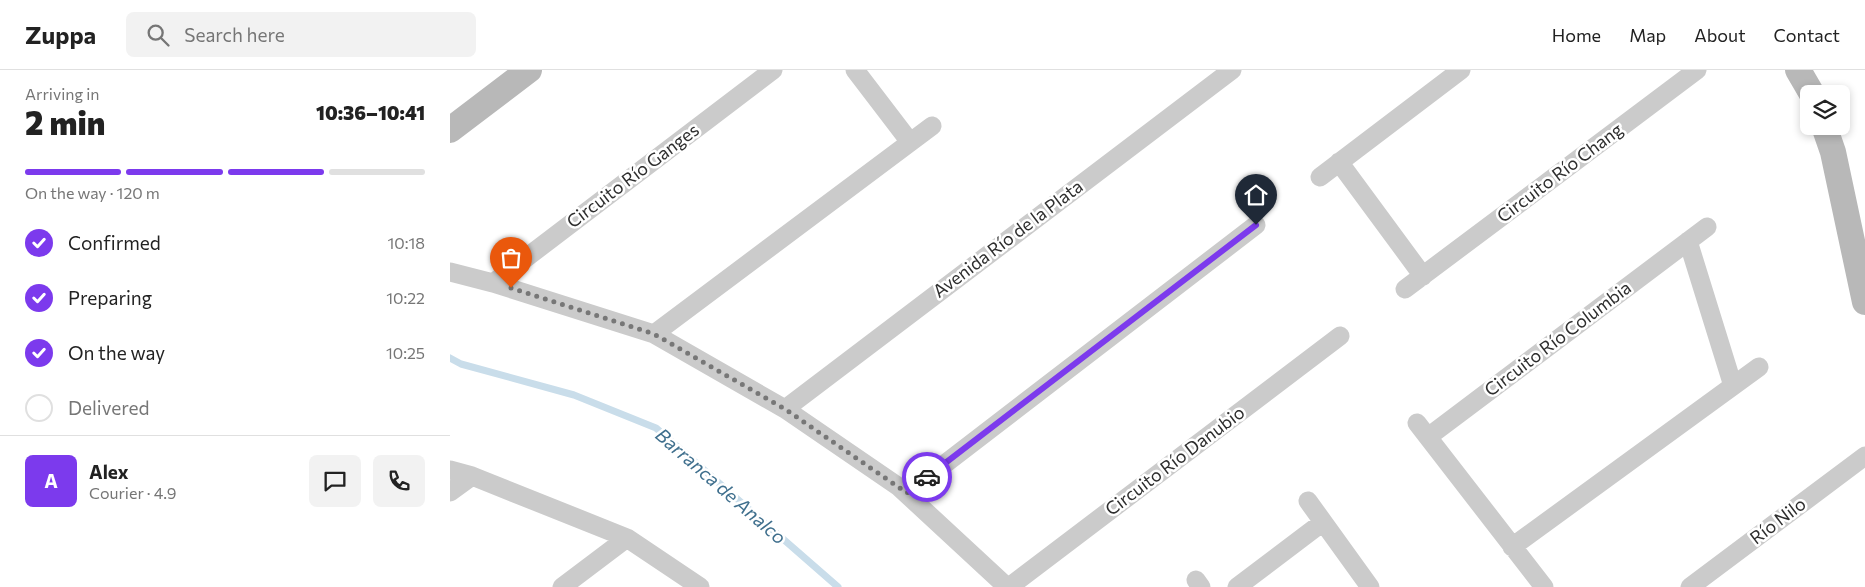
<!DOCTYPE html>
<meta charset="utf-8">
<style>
body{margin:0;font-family:Commissioner,sans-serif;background:#f2f2f2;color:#222;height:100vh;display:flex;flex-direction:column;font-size:19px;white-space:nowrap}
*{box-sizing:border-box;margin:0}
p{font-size:16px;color:#767676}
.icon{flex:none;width:28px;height:28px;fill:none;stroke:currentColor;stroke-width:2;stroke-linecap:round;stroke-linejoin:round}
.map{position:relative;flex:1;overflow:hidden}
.details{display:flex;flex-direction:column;background:#fff;width:450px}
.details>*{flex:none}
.controls{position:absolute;left:1350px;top:15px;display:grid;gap:10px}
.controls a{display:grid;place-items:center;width:50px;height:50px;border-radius:8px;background:#fff;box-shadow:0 2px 8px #0003;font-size:25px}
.pin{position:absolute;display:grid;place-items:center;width:42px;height:42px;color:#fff;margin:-51px -21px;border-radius:50% 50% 50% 0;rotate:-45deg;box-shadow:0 0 5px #0007}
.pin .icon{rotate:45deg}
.courier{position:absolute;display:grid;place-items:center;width:50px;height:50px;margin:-25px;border:4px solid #7c3aed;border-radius:50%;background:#fff;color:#222;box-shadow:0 1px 6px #0007}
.summary em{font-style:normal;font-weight:800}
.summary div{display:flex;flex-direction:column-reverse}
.summary{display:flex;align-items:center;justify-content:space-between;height:85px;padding:0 25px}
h1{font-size:32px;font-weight:800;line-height:38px}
.bar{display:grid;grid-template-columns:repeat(4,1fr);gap:8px 5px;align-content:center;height:60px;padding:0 25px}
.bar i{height:6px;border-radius:4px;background:#e0e0e0}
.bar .active{background:#7c3aed}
.bar p{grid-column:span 4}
.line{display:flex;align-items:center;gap:12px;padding:0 25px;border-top:1px solid #e0e0e0}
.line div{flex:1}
.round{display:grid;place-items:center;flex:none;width:52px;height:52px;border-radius:8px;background:#f2f2f2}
ol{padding:0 25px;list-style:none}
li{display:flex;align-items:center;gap:15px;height:55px}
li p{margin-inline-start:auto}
li .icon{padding:5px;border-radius:50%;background:#7c3aed;color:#fff;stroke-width:4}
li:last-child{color:#767676}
li i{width:28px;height:28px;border:2px solid #e0e0e0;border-radius:50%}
header{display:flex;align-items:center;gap:30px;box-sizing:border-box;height:70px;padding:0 25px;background:#fff;border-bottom:1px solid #e0e0e0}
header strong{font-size:24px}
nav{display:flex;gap:28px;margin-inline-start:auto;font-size:18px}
.search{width:350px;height:45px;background:#f2f2f2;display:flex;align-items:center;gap:12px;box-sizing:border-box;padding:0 18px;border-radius:8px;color:#767676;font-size:19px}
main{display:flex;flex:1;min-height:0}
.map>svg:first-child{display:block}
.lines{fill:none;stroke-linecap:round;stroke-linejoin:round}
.stream{stroke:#c9ddea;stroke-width:7}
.street{stroke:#cbcbcb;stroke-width:19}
.secondary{stroke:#b8b8b8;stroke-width:26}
.done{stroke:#777;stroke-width:5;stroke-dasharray:0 9}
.route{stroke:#7c3aed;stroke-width:6}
.labels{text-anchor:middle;stroke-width:5;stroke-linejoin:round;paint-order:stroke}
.street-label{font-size:18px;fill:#2e2e2e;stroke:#fff}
.water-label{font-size:19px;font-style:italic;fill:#3f6f8d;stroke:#fff}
</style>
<header>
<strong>Zuppa</strong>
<div class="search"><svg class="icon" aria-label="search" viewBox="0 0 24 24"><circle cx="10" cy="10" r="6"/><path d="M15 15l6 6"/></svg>Search here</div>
<nav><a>Home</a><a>Map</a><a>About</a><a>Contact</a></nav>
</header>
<main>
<section class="details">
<div class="summary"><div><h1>2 min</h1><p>Arriving in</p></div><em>10:36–10:41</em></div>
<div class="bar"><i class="active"></i><i class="active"></i><i class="active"></i><i></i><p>On the way · 120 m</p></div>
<ol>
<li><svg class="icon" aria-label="check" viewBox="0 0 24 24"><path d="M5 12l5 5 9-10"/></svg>Confirmed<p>10:18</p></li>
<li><svg class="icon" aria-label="check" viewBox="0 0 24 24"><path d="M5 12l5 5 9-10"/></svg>Preparing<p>10:22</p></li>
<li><svg class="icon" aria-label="check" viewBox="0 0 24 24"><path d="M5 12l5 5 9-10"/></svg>On the way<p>10:25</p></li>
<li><i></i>Delivered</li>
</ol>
<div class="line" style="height:90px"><b class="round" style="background:#7c3aed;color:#fff">A</b><div><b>Alex</b><p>Courier · 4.9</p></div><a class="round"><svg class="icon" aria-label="chat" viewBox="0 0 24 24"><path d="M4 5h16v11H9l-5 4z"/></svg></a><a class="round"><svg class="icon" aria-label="phone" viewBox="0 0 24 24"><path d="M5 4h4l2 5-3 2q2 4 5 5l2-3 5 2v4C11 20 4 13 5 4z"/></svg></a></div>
</section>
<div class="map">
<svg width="1415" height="517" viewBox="0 0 1415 517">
<rect width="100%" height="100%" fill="#fff"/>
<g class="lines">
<!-- stream -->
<path class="stream" d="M0 288 11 294 124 325 206 358 388 517"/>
<!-- street -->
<path class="street" d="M405 0 460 72
M889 92 973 206
M870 107 1011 0
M1238 171 1283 316
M0 202 43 213 204 264 335 339 449 417 557 517
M43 213 323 0
M955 219 1247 0
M204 264 482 56
M335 339 782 0
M967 353 1094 517
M978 367 1257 157
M0 400 22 406 177 468 250 517
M0 422 22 406
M457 423 806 155
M858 431 920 517
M1062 477 1309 297
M746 510 751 517
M112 517 177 468
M559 517 890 266
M787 517 873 452
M1240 517 1415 386"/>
<!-- secondary -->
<path class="secondary" d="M1348 0 1362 24
M1374 56 1383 82 1415 232
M0 60 79 0"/>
</g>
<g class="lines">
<!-- done -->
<path class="done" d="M61 218 204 264 335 339 457 423 477 407"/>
<!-- route -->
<path class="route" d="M477 407 806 155"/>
</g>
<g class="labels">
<!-- street labels -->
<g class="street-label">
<text transform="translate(1110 103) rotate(-37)" y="6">Circuito Río Chang</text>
<text transform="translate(183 106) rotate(-37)" y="6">Circuito Río Ganges</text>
<text transform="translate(558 169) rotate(-37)" y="6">Avenida Río de la Plata</text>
<text transform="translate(1108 269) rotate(-37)" y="6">Circuito Río Columbia</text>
<text transform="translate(725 391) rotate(-37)" y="6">Circuito Río Danubio</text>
<text transform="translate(1328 451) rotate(-37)" y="6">Río Nilo</text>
</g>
<!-- water labels -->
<g class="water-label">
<text transform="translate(271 416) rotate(41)" y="7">Barranca de Analco</text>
</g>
</g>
</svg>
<div class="controls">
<a><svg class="icon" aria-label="layers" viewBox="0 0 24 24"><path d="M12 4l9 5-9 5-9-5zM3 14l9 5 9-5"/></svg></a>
</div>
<div class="pin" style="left:61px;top:218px;background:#ea580c"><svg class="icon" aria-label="bag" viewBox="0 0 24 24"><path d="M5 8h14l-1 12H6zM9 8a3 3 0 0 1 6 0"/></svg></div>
<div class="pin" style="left:806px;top:155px;background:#1f2937"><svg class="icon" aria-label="home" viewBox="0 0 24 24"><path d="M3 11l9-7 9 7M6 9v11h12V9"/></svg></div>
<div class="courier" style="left:477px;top:407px"><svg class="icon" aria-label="car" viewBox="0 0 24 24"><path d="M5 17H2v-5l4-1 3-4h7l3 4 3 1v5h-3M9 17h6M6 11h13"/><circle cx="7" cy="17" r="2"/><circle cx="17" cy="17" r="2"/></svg></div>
</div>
</main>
